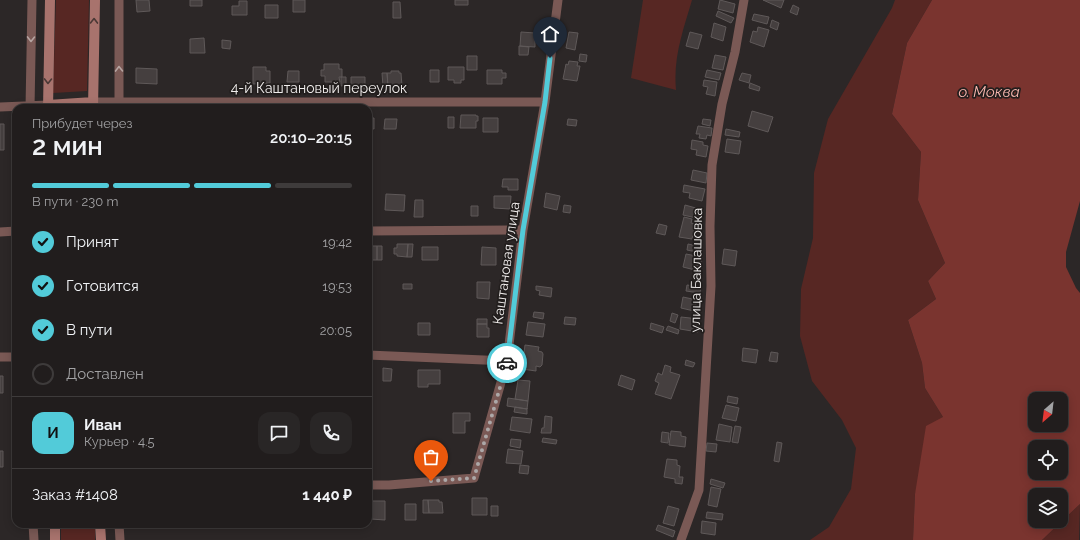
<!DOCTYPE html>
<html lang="ru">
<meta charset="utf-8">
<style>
body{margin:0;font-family:Raleway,sans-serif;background:#292626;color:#f1f3f6;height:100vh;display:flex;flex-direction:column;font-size:15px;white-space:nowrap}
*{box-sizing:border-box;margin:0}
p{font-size:13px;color:#a2a2a4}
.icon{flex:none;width:22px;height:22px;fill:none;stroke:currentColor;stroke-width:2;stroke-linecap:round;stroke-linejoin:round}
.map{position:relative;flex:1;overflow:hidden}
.details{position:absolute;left:12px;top:104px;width:360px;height:424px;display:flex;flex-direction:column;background:#211d1d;border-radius:12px;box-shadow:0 2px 10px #0003,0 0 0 1px #3e3b3b}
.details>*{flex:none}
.needle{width:26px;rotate:208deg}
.buttons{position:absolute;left:1028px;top:392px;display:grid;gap:8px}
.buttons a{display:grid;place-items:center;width:40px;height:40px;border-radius:8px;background:#211d1d;box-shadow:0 2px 10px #0003,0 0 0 1px #3e3b3b;font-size:20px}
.pin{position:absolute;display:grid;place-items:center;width:34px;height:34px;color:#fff;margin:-41px -17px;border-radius:50% 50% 50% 0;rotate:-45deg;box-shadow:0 0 4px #0007}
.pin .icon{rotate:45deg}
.courier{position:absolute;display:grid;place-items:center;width:40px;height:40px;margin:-20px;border:3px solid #52cbd9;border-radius:50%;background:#fff;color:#222;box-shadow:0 1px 5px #0007}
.headline em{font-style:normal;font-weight:600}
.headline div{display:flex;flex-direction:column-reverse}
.headline{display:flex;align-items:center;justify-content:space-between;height:68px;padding:0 20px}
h1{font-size:26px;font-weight:600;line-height:30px}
.bar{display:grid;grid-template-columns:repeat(4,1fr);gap:6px 4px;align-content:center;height:48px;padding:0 20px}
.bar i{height:5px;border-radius:3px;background:#3e3b3b}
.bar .selected{background:#52cbd9}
.bar p{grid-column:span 4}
.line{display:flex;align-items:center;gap:10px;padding:0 20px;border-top:1px solid #3e3b3b}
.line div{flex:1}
.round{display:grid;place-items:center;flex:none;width:42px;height:42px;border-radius:12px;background:#292626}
ol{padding:0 20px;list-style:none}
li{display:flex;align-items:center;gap:12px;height:44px}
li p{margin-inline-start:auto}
li .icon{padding:4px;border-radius:50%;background:#52cbd9;color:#111;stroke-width:4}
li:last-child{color:#a2a2a4}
li i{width:22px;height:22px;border:2px solid #3e3b3b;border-radius:50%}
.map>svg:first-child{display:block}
.green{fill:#572723}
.water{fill:#7a342f;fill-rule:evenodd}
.building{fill:#453f3f;stroke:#5f5959}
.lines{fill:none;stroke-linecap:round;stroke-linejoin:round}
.minor{stroke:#7a5955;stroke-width:9}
.secondary{stroke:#a8736d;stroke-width:10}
.oneway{stroke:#4a3835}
.oneway2{stroke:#b6a4a1}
.done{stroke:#aca8a8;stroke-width:4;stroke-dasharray:0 7.2}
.route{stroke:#52cbd9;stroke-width:5}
.labels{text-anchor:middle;stroke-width:3.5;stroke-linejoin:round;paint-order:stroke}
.street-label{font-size:14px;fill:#f1eeed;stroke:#221e1d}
.water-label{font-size:15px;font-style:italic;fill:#f9b7af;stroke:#221e1d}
</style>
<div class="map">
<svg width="1080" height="540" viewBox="0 0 1080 540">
<rect width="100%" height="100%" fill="#2c2727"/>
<!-- green -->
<path class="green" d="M56 0H89L87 91 53 93Z
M643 0H692C683 31 673 57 676 90L631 78Z
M895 0H932L907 43 892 114 921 152 918 200 945 263 928 281 936 299 908 320 922 363 925 388 943 417 915 494 913 540H810L829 527 851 489 856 448 842 420 812 381 800 336 801 289 813 238 814 173 828 119 892 8Z
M1080 504 1079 540H1042Z
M61 524H95V540H61Z"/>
<!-- water -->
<path class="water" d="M932 0H1080V201L1066 252V267L1076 288 1080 293V504L1042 540H913L915 494 926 426 943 417 925 388 922 363 908 320 936 299 928 281 945 263 918 200 921 152 892 114 907 43ZM1035 399H1061V425H1035ZM1035 447H1061V473H1035ZM1035 495H1061V521H1035Z"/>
<!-- building -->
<path class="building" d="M136 0H149L150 11 137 12Z
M190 0H202V6H190Z
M293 0H305V12H293Z
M455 0H468V5H455Z
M720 0 735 4 733 13 718 9Z
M763 0H784L781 8Z
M239 1H247V15H232V6H239Z
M393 2H400L401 18H393Z
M265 5H278V18H265Z
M793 5 799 8 797 15 790 12Z
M718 11 734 18 731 23 716 16Z
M754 14 769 17 767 24 752 20Z
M772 20 779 23 777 30 770 27Z
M714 23 726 27 723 41 711 37Z
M758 27 769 30 764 47 750 42 753 31 757 32Z
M521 32 535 33V47L520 46Z
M569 32 578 33 575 50 566 48Z
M690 32 702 35 698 49 686 46Z
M204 38 205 53H190V39Z
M222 40 231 41 230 49 222 48Z
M519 46 529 47 528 55H519Z
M580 54 587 55 586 62 579 61Z
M715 55 726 57 723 70 712 68Z
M467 56H477V70H467Z
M569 61 578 62 577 66H580L577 81 563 79 566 64 568 65Z
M324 64H339V69H342V77H339L340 82H325V76H321V70H324Z
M253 67H266V71H270V83L253 84Z
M448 67H464V80H461V83H454V80H448Z
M136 68 157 69V84L136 83Z
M430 70H439V82H430Z
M487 70H502V73H506V78H502V84H487Z
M707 70 721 73 719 80 705 77Z
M288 71H299V82H287Z
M391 71H399V73H401L402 86H388L387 73H391Z
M382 73H387L388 86 383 87Z
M742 73 751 75 749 83 739 80Z
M341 77H346V85L341 86Z
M351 77H365V89L351 88Z
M704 80 717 82 715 96 706 94 708 87 703 86Z
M750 83 760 87 759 91 749 88Z
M752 111 773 117 768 132 748 126Z
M461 115H476V116H478V121H476V128H460Z
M448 117H454V128H448Z
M368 118H374V129L368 128Z
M483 118H498V132H483Z
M385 119H397L396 129H384Z
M568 119 577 120 576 126 567 125Z
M703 119 711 120 710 126 702 124Z
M0 124H4V150H0Z
M698 126 712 128 711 136 707 135 706 139 699 138 700 134H696Z
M726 129 740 132 739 137 725 135Z
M727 139 741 141 739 154 725 152Z
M692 140 703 142V145L708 146 706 157 696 155 697 150 691 149Z
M693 170 707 173 706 183 691 180Z
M503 179H518V190H508V187H502Z
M684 185 705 189 702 201 689 198 690 193 683 192Z
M546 193 560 196 557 210 544 207Z
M386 194 405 195 404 211 385 210Z
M494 196H511L510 209 494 208Z
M415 200H423V217H414Z
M564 205 571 206 570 213 563 212Z
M685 205 703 210 701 219 683 215Z
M471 206H478V216H471Z
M684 217 692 219 691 223 695 224 692 239 679 237Z
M659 224 667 226 665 235 656 233Z
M397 244H408L407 257 397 256V254H394V248H397Z
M408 244H413L412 257H407Z
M688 244 702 247 701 253 687 250Z
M368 246H377V260H368Z
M377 246H382V260H377Z
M422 247H438V260H422Z
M482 247 496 248V265H481Z
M724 249 737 251 735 266 722 264Z
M686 254 702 257 699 271 683 267Z
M477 282H490L489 299 477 298Z
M403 284H412V289H403Z
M687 285 701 287 700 293 686 291Z
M536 286 552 288 551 297 539 295 540 291 536 290Z
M683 297 697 300 694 311 681 308Z
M534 312 544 313 543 319 533 317Z
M672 313 678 315 675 323 670 321Z
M565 317 576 318 575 325 564 324Z
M681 317 699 319 698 332 680 329Z
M477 319H487V324H477Z
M528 322 545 324 543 337 526 335Z
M418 323H430V335H418Z
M651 323 664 327 662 333 650 329Z
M477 324H487V328H489V337H477Z
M668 326 679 330 678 334 666 330Z
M525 345 539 347 538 351 542 352 543 354 542 365 540 367 536 366V371L522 369Z
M743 348 758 350 756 363 742 361Z
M771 352 778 353 777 362 769 361Z
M686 360 695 363 693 367 685 365Z
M665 365 671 367 670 372 680 375 671 399 655 394 659 383 655 381 658 373 662 375Z
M383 368 392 369 391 381H383Z
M418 370H440V384H428V387H418Z
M621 375 635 380 632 390 618 385Z
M0 376H3V393H0Z
M518 380 530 381 528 401 515 399Z
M728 396 738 398 737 404 727 402Z
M508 398 528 401 527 409 507 406Z
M726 405 739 408 736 421 722 418Z
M515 407 527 409V408V414L514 412Z
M453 413H470V421H465V433H453Z
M545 416 552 417 551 433H541L542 428H544Z
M512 417 532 419 530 433 510 430Z
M719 424 732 427 730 442 716 440Z
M735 426 741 427 738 443 732 442Z
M671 431 681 432V436L686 437 685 447 669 445Z
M662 432 669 433 668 443 661 442Z
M543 438 557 440 556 444 542 442Z
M511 439 521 440 520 448 510 446Z
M777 442 782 443 779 462 774 461Z
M707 443 717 444 716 452 706 451Z
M508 449 523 451 521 464 506 463Z
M0 451H3V467H0Z
M667 459 677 460V465L680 466 679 477H683L682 484 675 483V479L664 477Z
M520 465 529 466 528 474 519 473Z
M711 479 725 483 723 488 710 484Z
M711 487 721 489 717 507 708 505Z
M472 498H487V515H472Z
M423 500H428L429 513H423Z
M428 500H439V502H442L443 513H429Z
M371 501H385V520L371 519Z
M405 504H416V520H405Z
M491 506H498V516H491Z
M668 506 679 509 674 526 663 523Z
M707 512 723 514 722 520 706 518Z
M702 521 716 523 715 535 701 533Z
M658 525 675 531 673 537 656 530Z"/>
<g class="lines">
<!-- minor -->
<path class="minor" d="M119 0V107
M93 102H545
M0 107 48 105
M30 108 32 0
M368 231 523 230
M0 232 16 231
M368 355 507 361
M0 357H16
M368 485H389L474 478 507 361 523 230 545 102 558 0
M33 524 34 540
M119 524 120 540
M681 540 699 490 711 286 710 226 712 165 722 104 735 52 744 0"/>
<!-- secondary -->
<path class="secondary" d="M48 105 93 102
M48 108 50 0
M93 108 95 0
M55 524V540
M100 524 101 540"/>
</g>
<!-- one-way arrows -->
<defs><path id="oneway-chevron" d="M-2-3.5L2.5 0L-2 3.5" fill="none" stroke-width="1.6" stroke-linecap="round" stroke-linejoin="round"/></defs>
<g class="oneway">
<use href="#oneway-chevron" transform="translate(94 21) rotate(-89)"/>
<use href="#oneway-chevron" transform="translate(48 81) rotate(91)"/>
</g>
<g class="oneway2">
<use href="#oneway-chevron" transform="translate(31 39) rotate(91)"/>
<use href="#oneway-chevron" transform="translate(119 69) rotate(-91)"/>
</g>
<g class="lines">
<!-- done -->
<path class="done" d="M431 481 474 478 507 363"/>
<!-- route -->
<path class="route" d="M507 363 523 230 545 102 550 58"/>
</g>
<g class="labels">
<!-- street labels -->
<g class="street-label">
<text x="319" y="93">4-й Каштановый переулок</text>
<text transform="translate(506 263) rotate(-82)" y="5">Каштановая улица</text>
<text transform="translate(696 270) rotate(-89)" y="5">улица Баклашовка</text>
</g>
<!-- water labels -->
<g class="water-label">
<text x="989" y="97">о. Моква</text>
</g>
</g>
</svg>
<div class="buttons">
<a><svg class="needle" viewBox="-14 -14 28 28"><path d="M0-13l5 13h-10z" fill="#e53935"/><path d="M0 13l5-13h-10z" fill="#a2a2a4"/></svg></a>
<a><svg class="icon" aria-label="locate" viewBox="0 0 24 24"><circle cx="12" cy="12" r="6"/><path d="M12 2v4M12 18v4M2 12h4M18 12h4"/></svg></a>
<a><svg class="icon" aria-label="layers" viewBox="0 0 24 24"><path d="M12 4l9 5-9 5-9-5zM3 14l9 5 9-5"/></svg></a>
</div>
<div class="pin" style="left:431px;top:481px;background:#ea580c"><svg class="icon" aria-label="bag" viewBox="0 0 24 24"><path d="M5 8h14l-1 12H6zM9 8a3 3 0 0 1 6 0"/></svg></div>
<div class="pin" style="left:550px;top:58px;background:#1f2937"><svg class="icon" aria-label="home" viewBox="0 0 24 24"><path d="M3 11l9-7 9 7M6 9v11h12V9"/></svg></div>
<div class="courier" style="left:507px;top:363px"><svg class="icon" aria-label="car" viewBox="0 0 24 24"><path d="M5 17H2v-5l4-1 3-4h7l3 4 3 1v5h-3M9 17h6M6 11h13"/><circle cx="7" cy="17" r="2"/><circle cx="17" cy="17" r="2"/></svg></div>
<section class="details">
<div class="headline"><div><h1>2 мин</h1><p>Прибудет через</p></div><em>20:10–20:15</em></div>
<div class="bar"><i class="selected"></i><i class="selected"></i><i class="selected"></i><i></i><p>В пути · 230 m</p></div>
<ol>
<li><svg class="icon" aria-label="check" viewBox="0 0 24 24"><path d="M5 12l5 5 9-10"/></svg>Принят<p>19:42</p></li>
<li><svg class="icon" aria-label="check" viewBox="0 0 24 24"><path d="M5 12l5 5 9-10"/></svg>Готовится<p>19:53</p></li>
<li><svg class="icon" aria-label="check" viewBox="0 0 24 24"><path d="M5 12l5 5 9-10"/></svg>В пути<p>20:05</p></li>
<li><i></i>Доставлен</li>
</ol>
<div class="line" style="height:72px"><b class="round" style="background:#52cbd9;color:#111">И</b><div><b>Иван</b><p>Курьер · 4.5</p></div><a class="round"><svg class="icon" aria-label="chat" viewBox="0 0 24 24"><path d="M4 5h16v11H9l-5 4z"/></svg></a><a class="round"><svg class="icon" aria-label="phone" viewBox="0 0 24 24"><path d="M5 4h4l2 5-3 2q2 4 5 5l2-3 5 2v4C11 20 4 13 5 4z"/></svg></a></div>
<div class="line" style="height:52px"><div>Заказ #1408</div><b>1 440 ₽</b></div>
</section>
</div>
